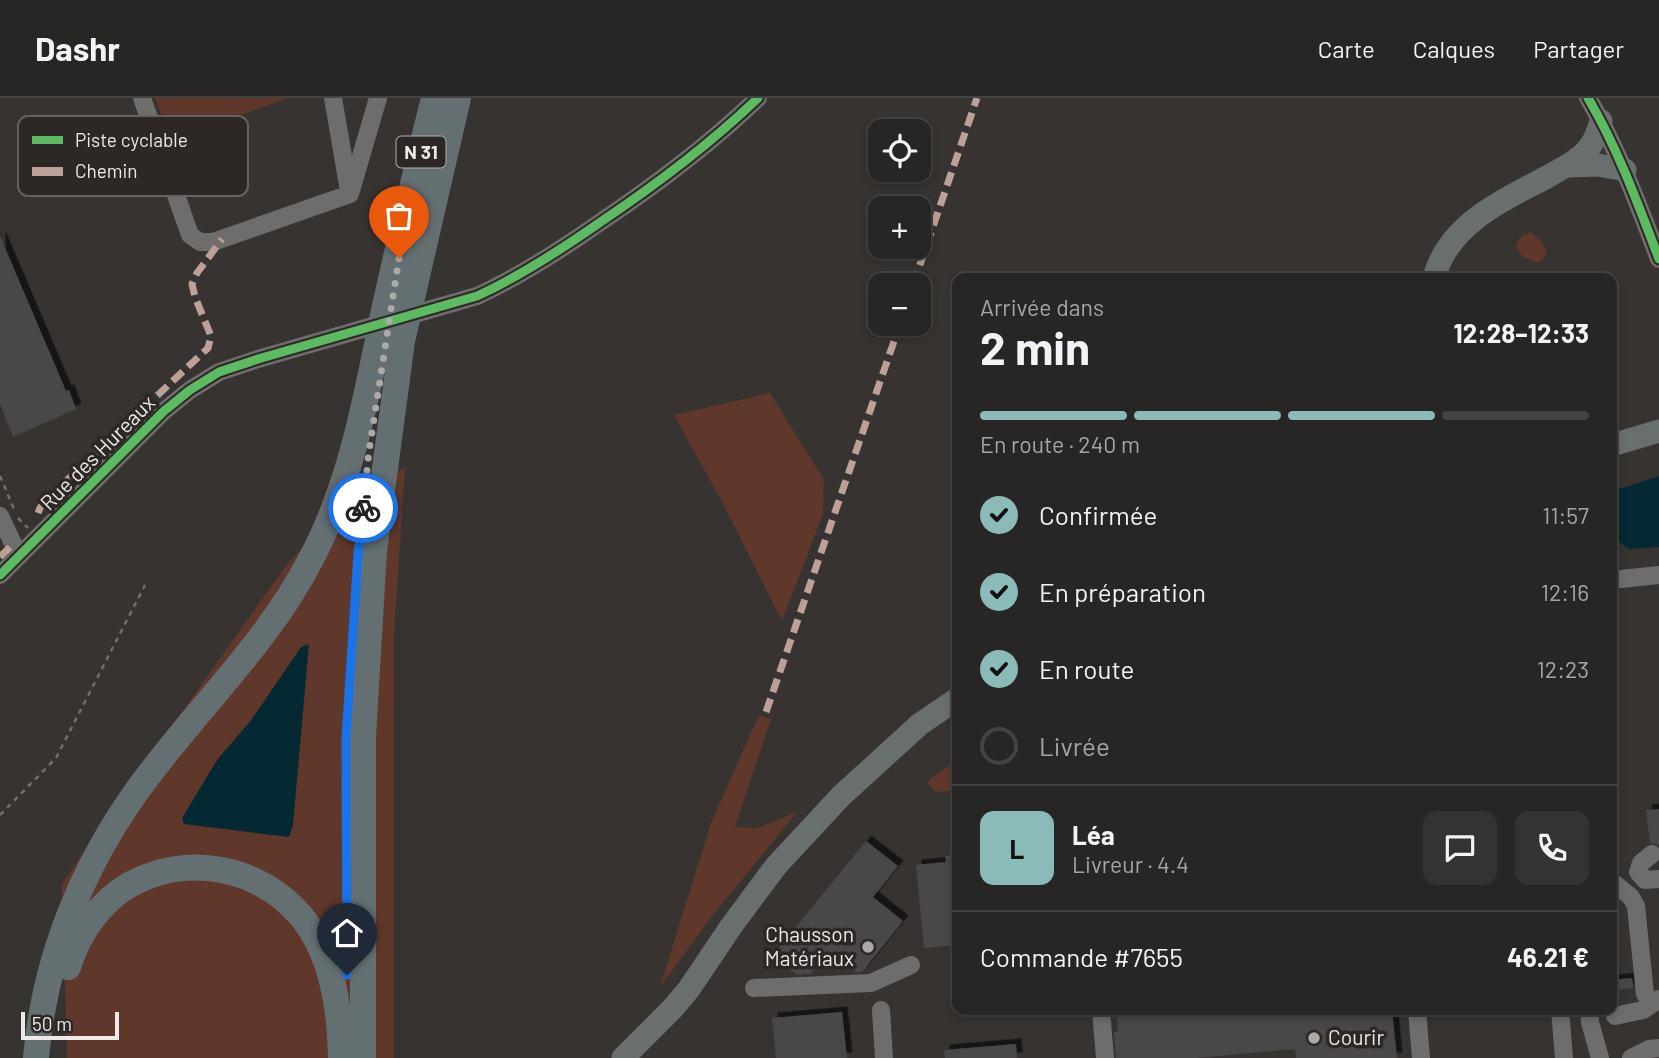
<!DOCTYPE html>
<html lang="fr">
<meta charset="utf-8">
<style>
body{margin:0;font-family:Barlow,sans-serif;background:#343232;color:#f1f3f6;height:100vh;display:flex;flex-direction:column;font-size:26px;white-space:nowrap}
*{box-sizing:border-box;margin:0}
p{font-size:23px;color:#a5a5a7}
.icon{flex:none;width:38px;height:38px;fill:none;stroke:currentColor;stroke-width:2;stroke-linecap:round;stroke-linejoin:round}
.map{position:relative;flex:1;overflow:hidden}
.sheet{position:absolute;left:952px;top:175px;width:665px;height:742px;display:flex;flex-direction:column;background:#282625;border-radius:14px;box-shadow:0 4px 10px #0003,0 0 0 2px #444342}
.sheet>*{flex:none}
.buttons{position:absolute;left:868px;top:21px;display:grid;gap:14px}
.buttons a{display:grid;place-items:center;width:63px;height:63px;border-radius:14px;background:#282625;box-shadow:0 4px 10px #0003,0 0 0 2px #444342;font-size:35px}
.scale{position:absolute;left:21px;bottom:18px;width:98px;box-sizing:border-box;padding-left:7px;border:4px solid #ece9e7;border-top:0;font-size:19px;line-height:24px;white-space:nowrap;color:#ece9e7;-webkit-text-stroke:5px #2d2826;paint-order:stroke}
.pin{position:absolute;display:grid;place-items:center;width:60px;height:60px;color:#fff;margin:-72px -30px;border-radius:50% 50% 50% 0;rotate:-45deg;box-shadow:0 0 7px #0007}
.pin .icon{rotate:45deg}
.courier{position:absolute;display:grid;place-items:center;width:70px;height:70px;margin:-35px;border:5px solid #1a73e8;border-radius:50%;background:#fff;color:#222;box-shadow:0 2px 9px #0007}
.head em{font-style:normal;font-weight:700}
.head div{display:flex;flex-direction:column-reverse}
.head{display:flex;align-items:center;justify-content:space-between;height:119px;padding:0 28px}
h1{font-size:46px;font-weight:700;line-height:52px}
.bar{display:grid;grid-template-columns:repeat(4,1fr);gap:10px 7px;align-content:center;height:84px;padding:0 28px}
.bar i{height:9px;border-radius:5px;background:#444342}
.bar .active{background:#8bbbb9}
.bar p{grid-column:span 4}
.line{display:flex;align-items:center;gap:18px;padding:0 28px;border-top:2px solid #444342}
.line div{flex:1}
.round{display:grid;place-items:center;flex:none;width:74px;height:74px;border-radius:14px;background:#343232}
ol{padding:0 28px;list-style:none}
li{display:flex;align-items:center;gap:21px;height:77px}
li p{margin-inline-start:auto}
li .icon{padding:7px;border-radius:50%;background:#8bbbb9;color:#111;stroke-width:4}
li:last-child{color:#a5a5a7}
li i{width:38px;height:38px;border:4px solid #444342;border-radius:50%}
header{display:flex;align-items:center;gap:42px;box-sizing:border-box;height:98px;padding:0 35px;background:#282625;border-bottom:2px solid #444342}
header strong{font-size:33px}
nav{display:flex;gap:38px;margin-inline-start:auto;font-size:24px}
.map>svg:first-child{display:block}
.green{fill:#60382b}
.water{fill:#052932}
.building{fill:#4a4746;filter:url(#shadow)}
.lines{fill:none;stroke-linecap:round;stroke-linejoin:round}
.path{stroke:#726f6e;stroke-width:2.5;stroke-dasharray:5 5;stroke-linecap:butt}
.minor{stroke:#6f6d6c;stroke-width:18}
.major{stroke:#696e6f;stroke-width:23}
.highway{stroke:#646f71;stroke-width:26}
.quiet{stroke:#bda197;stroke-width:7;stroke-dasharray:14 7;stroke-linecap:butt}
.cycleway-casing{stroke:#2d2826;stroke-width:13}
.cycleway{stroke:#5cba63;stroke-width:9}
.done{stroke:#aca9a7;stroke-width:7;stroke-dasharray:0 12.6}
.route{stroke:#1a73e8;stroke-width:9}
.poi-dot{fill:#aca9a7;stroke:#2d2826;stroke-width:2.5}
.labels{text-anchor:middle;stroke-width:7;stroke-linejoin:round;paint-order:stroke}
.shield{fill:#2d2826;stroke:#b3afad;stroke-width:2}
.shield-label{font-size:19px;font-weight:bold;fill:#ece9e7}
.street-label{font-size:21px;fill:#ece9e7;stroke:#2d2826}
.poi-label{font-size:21px;fill:#ece9e7;stroke:#2d2826;text-anchor:end}
.key{fill:#2d2826;stroke:#666260;stroke-width:2}
.key-label{font-size:19px;fill:#ece9e7}
</style>
<header>
<strong>Dashr</strong>
<nav><a>Carte</a><a>Calques</a><a>Partager</a></nav>
</header>
<div class="map">
<svg width="1659" height="960" viewBox="0 0 1659 960">
<defs>
<filter id="shadow"><feDropShadow dx="5.5" dy="-5.5" stdDeviation="0" flood-color="#0009"/></filter>
</defs>
<rect width="100%" height="100%" fill="#363331"/>
<!-- green -->
<path class="green" d="M155 0H288L171 42Z
M1531 134 1540 142 1547 153 1543 162 1538 165 1523 159 1516 149C1519 140 1521 137 1531 134Z
M770 295 824 382 823 416 782 523 721 402 674 317Z
M405 370 394 536V960H67L62 786 115 708 285 469 351 394Z
M759 617 771 621 735 729 757 730 797 714 713 817 660 889 711 725Z
M957 662V692L935 694 928 685 930 681Z"/>
<!-- water -->
<path class="water" d="M1659 378V449L1629 451 1612 439 1613 397 1619 391Z
M309 546 293 727 289 739 184 726 182 720 217 662 252 621 301 549Z"/>
<!-- building -->
<path class="building" d="M0 138 66 293 69 292 76 311 13 339 0 306Z
M1659 711V747L1650 745 1646 712Z
M866 743 898 768 873 799 903 823 862 874H856L829 853 810 876 797 877 773 857Z
M957 757V847L924 850 916 767 946 764 945 758Z
M1632 880 1633 890 1613 892 1612 882Z
M1116 912H1392L1397 960H1296L1295 951 1196 960H1116L1114 934H1118Z
M842 914 847 960H776L772 920Z
M1016 946 1017 960H945L944 952Z"/>
<g class="lines">
<!-- path -->
<path class="path" d="M0 378 14 411
M18 420 28 430
M0 717 56 660 145 487"/>
<!-- minor -->
<path class="minor" d="M142 0 190 137 200 144H213L350 96
M333 0 349 93
M1588 0C1618 51 1638 106 1659 161
M350 96 378 0
M0 418 19 458
M0 477 164 313 190 292 219 274 258 261 477 198C521 178 562 151 602 123 657 86 710 46 758 0
M1612 482 1659 477
M1652 756 1641 765 1638 774 1645 782 1659 781
M1612 786H1615L1631 799 1636 808 1645 896 1652 906
M754 890 871 885 911 867
M881 912 884 960
M1101 912 1105 960
M1417 912 1421 960
M1560 912 1564 960
M1589 912 1590 924 1600 960
M1615 918 1643 912 1659 901
M1631 960 1649 951 1659 950"/>
<!-- major -->
<path class="major" d="M1567 68 1598 67 1625 72
M1434 180C1448 126 1502 103 1547 79 1560 71 1577 64 1587 52 1595 44 1598 33 1601 23
M1612 347 1659 333
M623 960 673 910 689 891 732 827 776 768 841 698 920 626 957 601"/>
<!-- highway -->
<path class="highway" d="M68 869C78 836 100 803 131 786 188 755 259 769 301 818 333 857 340 912 341 960
M36 960C45 851 90 750 158 665 210 598 272 537 311 461 351 386 366 300 383 217 399 145 416 72 434 0
M363 960V638L374 453 402 243 458 0"/>
<!-- quiet -->
<path class="quiet" d="M913 187 977 0
M38 415 40 410 48 400 208 250 211 238 195 199 192 186 197 175 222 141
M0 459 13 446
M766 614 900 226"/>
<!-- cycleway casing -->
<g class="cycleway-casing">
<path id="cycleway" d="M1588 0C1618 51 1638 106 1659 161
M0 477 164 313 190 292 219 274 258 261 477 198C521 178 562 151 602 123 657 86 710 46 758 0"/>
</g>
<!-- cycleway -->
<use href="#cycleway" class="cycleway"/>
</g>
<g class="lines">
<!-- done -->
<path class="done" d="M363 410 369 353 399 160"/>
<!-- route -->
<path class="route" d="M347 877 346 640 358 456 363 410"/>
</g>
<!-- markers -->
<g class="poi-dot">
<circle cx="868" cy="849" r="7"/>
<circle cx="1314" cy="940" r="7"/>
</g>
<g class="labels">
<!-- shield labels -->
<rect class="shield" x="396.5" y="38.5" width="49" height="31" rx="5"/>
<g class="shield-label">
<text x="421" y="61">N 31</text>
</g>
<!-- street labels -->
<g class="street-label">
<text transform="translate(98 355) rotate(-45)" y="7">Rue des Hureaux</text>
</g>
<!-- poi labels -->
<g class="poi-label">
<text x="854" y="844">Chausson<tspan x="854" dy="24">Matériaux</tspan></text>
<text x="1328" y="947" text-anchor="start">Courir</text>
</g>
</g>
<!-- legend -->
<rect x="18" y="18" width="230" height="80" rx="10" class="key"/>
<rect x="32" y="38" width="31" height="8" fill="#5cba63"/>
<rect x="32" y="69" width="31" height="9" fill="#bda197"/>
<g class="key-label">
<text x="75" y="49">Piste cyclable</text>
<text x="75" y="80">Chemin</text>
</g>
</svg>
<div class="buttons">
<a><svg class="icon" aria-label="locate" viewBox="0 0 24 24"><circle cx="12" cy="12" r="6"/><path d="M12 2v4M12 18v4M2 12h4M18 12h4"/></svg></a>
<a>+</a>
<a>−</a>
</div>
<div class="scale">50 m</div>
<div class="pin" style="left:399px;top:160px;background:#ea580c"><svg class="icon" aria-label="bag" viewBox="0 0 24 24"><path d="M5 8h14l-1 12H6zM9 8a3 3 0 0 1 6 0"/></svg></div>
<div class="pin" style="left:347px;top:877px;background:#1f2937"><svg class="icon" aria-label="home" viewBox="0 0 24 24"><path d="M3 11l9-7 9 7M6 9v11h12V9"/></svg></div>
<div class="courier" style="left:363px;top:410px"><svg class="icon" aria-label="bike" viewBox="0 0 24 24"><circle cx="6" cy="16" r="4"/><circle cx="18" cy="16" r="4"/><path d="M6 16l4-8h5l3 8M10 8l3 8H6M13 5h3"/></svg></div>
<section class="sheet">
<div class="head"><div><h1>2 min</h1><p>Arrivée dans</p></div><em>12:28–12:33</em></div>
<div class="bar"><i class="active"></i><i class="active"></i><i class="active"></i><i></i><p>En route · 240 m</p></div>
<ol>
<li><svg class="icon" aria-label="check" viewBox="0 0 24 24"><path d="M5 12l5 5 9-10"/></svg>Confirmée<p>11:57</p></li>
<li><svg class="icon" aria-label="check" viewBox="0 0 24 24"><path d="M5 12l5 5 9-10"/></svg>En préparation<p>12:16</p></li>
<li><svg class="icon" aria-label="check" viewBox="0 0 24 24"><path d="M5 12l5 5 9-10"/></svg>En route<p>12:23</p></li>
<li><i></i>Livrée</li>
</ol>
<div class="line" style="height:126px"><b class="round" style="background:#8bbbb9;color:#111">L</b><div><b>Léa</b><p>Livreur · 4.4</p></div><a class="round"><svg class="icon" aria-label="chat" viewBox="0 0 24 24"><path d="M4 5h16v11H9l-5 4z"/></svg></a><a class="round"><svg class="icon" aria-label="phone" viewBox="0 0 24 24"><path d="M5 4h4l2 5-3 2q2 4 5 5l2-3 5 2v4C11 20 4 13 5 4z"/></svg></a></div>
<div class="line" style="height:91px"><div>Commande #7655</div><b>46.21 €</b></div>
</section>
</div>
